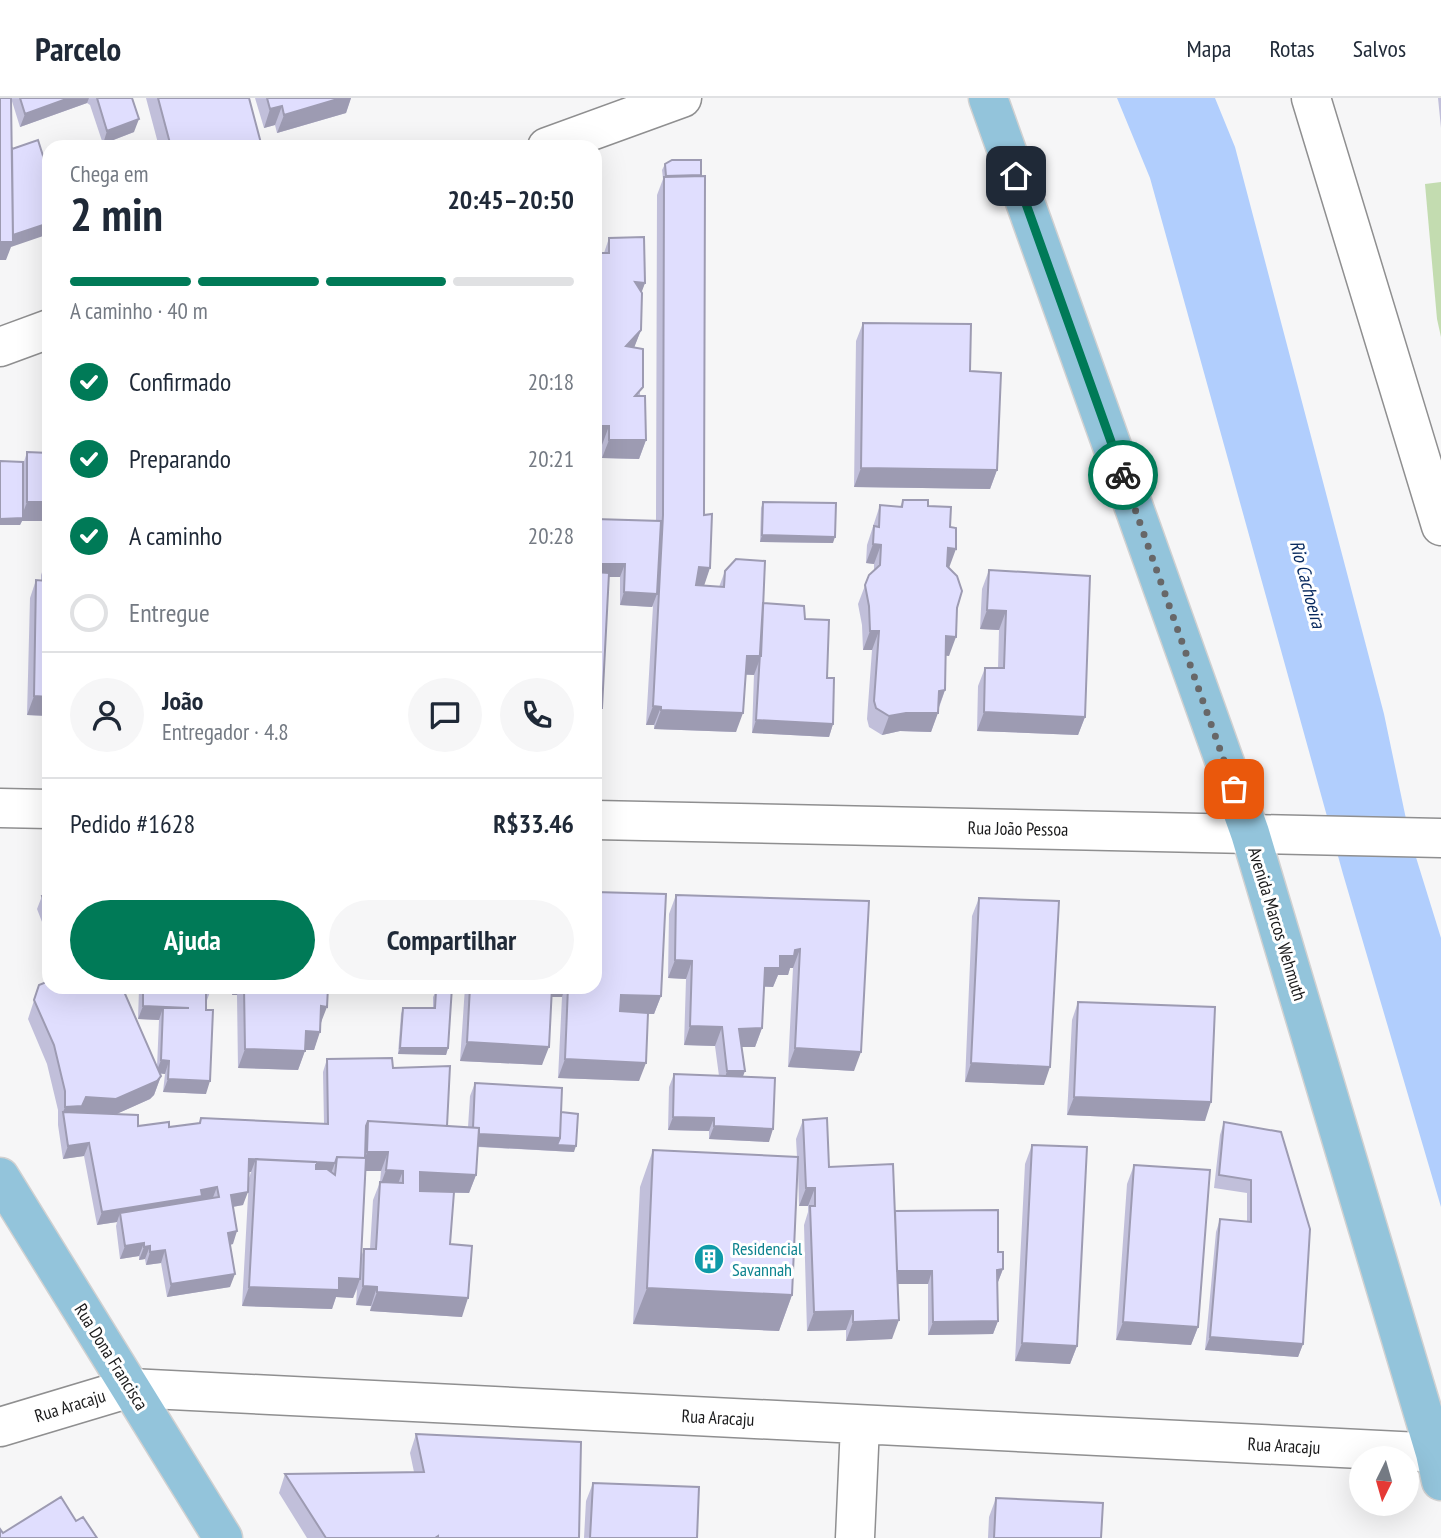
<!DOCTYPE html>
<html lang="pt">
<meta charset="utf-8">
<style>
body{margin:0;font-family:"PT Sans Narrow",sans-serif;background:#f6f6f7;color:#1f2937;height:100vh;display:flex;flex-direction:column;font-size:26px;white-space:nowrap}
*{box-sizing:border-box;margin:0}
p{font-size:23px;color:#747a83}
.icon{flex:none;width:38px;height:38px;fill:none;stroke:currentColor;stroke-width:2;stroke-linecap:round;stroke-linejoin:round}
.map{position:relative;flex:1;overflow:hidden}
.drawer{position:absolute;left:42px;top:42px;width:560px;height:854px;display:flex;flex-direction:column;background:#fff;border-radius:21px;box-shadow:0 7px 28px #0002}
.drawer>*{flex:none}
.needle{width:46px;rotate:185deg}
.buttons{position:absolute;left:1349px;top:1348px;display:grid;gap:14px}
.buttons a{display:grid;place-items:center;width:70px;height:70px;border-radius:50%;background:#fff;box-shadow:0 7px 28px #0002;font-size:35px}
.pin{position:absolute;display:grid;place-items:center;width:60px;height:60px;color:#fff;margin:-30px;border-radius:14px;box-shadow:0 4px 10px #0006}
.courier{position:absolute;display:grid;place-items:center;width:70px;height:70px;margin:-35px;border:5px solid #007a57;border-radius:50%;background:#fff;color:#222;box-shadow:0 2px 9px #0007}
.overview em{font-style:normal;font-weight:700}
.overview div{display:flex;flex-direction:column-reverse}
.overview{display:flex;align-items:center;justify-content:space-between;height:119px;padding:0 28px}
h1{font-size:46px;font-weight:700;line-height:52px}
.bar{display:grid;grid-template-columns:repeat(4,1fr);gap:10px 7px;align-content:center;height:84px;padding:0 28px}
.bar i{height:9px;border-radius:5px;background:#e0e1e3}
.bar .current{background:#007a57}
.bar p{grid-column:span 4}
.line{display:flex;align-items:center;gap:18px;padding:0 28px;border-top:2px solid #e0e1e3}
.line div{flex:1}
.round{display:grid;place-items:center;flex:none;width:74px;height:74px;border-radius:37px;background:#f6f6f7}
ol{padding:0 28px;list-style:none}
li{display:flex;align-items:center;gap:21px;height:77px}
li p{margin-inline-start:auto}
li .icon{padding:7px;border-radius:50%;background:#007a57;color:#fff;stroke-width:4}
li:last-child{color:#747a83}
li i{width:38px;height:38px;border:4px solid #e0e1e3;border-radius:50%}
.primary-button{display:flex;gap:14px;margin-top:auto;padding:14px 28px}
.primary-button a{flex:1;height:80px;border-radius:42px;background:#007a57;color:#fff;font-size:28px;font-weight:700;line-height:80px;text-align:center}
.primary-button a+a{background:#f6f6f7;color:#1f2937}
header{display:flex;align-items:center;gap:42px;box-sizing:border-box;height:98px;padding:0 35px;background:#fff;border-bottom:2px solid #e0e1e3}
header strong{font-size:33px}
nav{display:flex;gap:38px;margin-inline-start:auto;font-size:24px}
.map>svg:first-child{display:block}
.green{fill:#c3dcb0}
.water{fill:#b1cefd}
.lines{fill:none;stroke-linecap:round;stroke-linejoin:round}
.minor-casing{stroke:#8f8f90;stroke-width:41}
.major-casing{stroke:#d1d1d1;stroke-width:41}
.minor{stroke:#fff;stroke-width:38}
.major{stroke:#93c4db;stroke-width:38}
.wall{fill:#c1bfda;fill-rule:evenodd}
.shaded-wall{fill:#9d9bb2}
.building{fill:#e0defe;stroke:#9d9bb2;stroke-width:2}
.done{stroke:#676768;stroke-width:7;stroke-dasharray:0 12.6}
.route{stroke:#007a57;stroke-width:9}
.labels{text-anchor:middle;stroke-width:6;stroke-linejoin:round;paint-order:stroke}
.street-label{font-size:18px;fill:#1a1a1b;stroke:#fff}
.culture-label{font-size:18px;fill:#0d838f;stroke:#fff;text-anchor:start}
.water-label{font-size:19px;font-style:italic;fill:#082a5f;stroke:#fff}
</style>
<header>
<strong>Parcelo</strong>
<nav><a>Mapa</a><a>Rotas</a><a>Salvos</a></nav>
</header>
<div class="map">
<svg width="1441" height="1440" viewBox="0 0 1441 1440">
<rect width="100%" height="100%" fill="#f6f6f7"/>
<!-- green -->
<path class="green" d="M1441 84V239L1437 221 1425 86Z"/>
<!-- water -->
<path class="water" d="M1117 0H1215L1235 49 1384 616 1410 740 1441 840V1109L1343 776 1150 80Z"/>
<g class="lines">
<!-- minor casing -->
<g class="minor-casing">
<path id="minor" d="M1311 0 1441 428
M547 49 682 0
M0 249 49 231
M0 710 49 711
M595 722 1441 740
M0 1329 130 1290 1441 1355
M855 1440 860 1327"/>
</g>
<!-- major casing -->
<g class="major-casing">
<path id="major" d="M988 0 1250 735 1435 1355 1441 1383
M0 1079 223 1440"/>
</g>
<!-- minor -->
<use href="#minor" class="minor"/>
<!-- major -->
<use href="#major" class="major"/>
</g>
<!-- wall -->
<path class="wall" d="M11 0H132L134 34 103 46 90 7 87 5 20 29Z
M146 0H249L262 49H159Z
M255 0H351L346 15 277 35 275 27 264 30Z
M1438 0H1441V30Z
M665 66 701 77 704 488 719 489 725 473 763 505 805 521 827 580 833 626 829 639 752 635 754 576V577H746L736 634 654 631V627H646L653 508 652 509 620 507V479H609L602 610 595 628V421L656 423 657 97 663 81 662 72Z
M609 140 645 185 641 194V232L634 249 646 342 639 361 602 360 604 155Z
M863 225 970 273 997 372 990 391 854 389 856 243Z
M49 310V423H22L20 427H0V363L23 367 27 354 43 355V326Z
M903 402 928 408 949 470 957 510 949 558 946 557 945 592 931 634 900 633 882 637 869 629 867 621 872 552H863L862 527 858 506 869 477 874 473V466L866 465 867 447 880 407 900 409Z
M763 404 833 445 760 444 761 410Z
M48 458H49V618L27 617 30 500 36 482H41V477Z
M989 472 1085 619 1078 637 977 633 978 588 985 570H998L999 532 980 531 982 491Z
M49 796V842L37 811 42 798Z
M676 797 869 803 854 973 788 969 793 870H790L788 877H778L773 889H764L762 930 755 949H742L743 979 769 1044 709 1041V1033L668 1032 669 989 674 976 719 978 715 948 684 947 686 881 668 880 669 816Z
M979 800 1044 987 965 984 972 818Z
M39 887 157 969 159 922 138 921 139 891 127 889H210V894L206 905V996L163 994 165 976 159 975 161 978 154 997 150 1001 116 1016 138 1028 169 1029 199 1025 201 1020 324 1026 323 974 327 961 393 970 447 1028 468 1029 470 998 475 985 561 1014 574 1054 478 1049 476 1077 469 1095H454L450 1146 462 1219 370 1213 371 1208 356 1207 357 1191 353 1200 336 1199 332 1211 242 1208 249 1080 251 1074H248L243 1107 233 1109V1146L230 1147V1189L167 1199 161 1165 146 1167 145 1161 139 1162V1158L120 1161 116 1128 117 1124 97 1127 84 1058 63 1061 58 1027V1012L47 966 28 921ZM366 1073H381L380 1084 373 1102 370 1151H364L361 1159Z
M232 889H328L321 926 314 952H305L298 972 238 970 237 897H232Z
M346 889H452L448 950 446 957 398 956 401 916 403 910H433V899L435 895 346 891Z
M465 889H595L661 898 654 916H648L639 983 558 980 562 899H552L542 967 460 963Z
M1078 904 1205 1023 1067 1017 1072 922Z
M803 1022 829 1069 895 1113 998 1154 1003 1171 998 1184H997L998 1223 993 1236 928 1237V1186H898L892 1241 846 1243V1232L807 1233 804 1127 808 1114V1108H799L798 1072 792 1197 779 1233 633 1226 640 1089 653 1052 797 1059 796 1041Z
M1224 1024 1281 1034 1303 1246 1298 1259 1205 1252 1216 1134 1220 1121 1247 1124V1095L1214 1090 1220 1037Z
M1032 1047 1077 1248 1070 1266 1015 1263 1025 1066Z
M1134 1067 1198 1229 1191 1247 1116 1242 1127 1086Z
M416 1336 579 1440H307L279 1395 285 1376 414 1374 410 1355Z
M593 1385 697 1440H584L586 1403Z
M996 1400 1101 1440H988L989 1419Z"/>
<!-- shaded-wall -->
<path class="shaded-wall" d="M69 0H89L87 5 20 29 25 16Z
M341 0H351L346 15 277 35 284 17Z
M282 8 275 27 264 30 270 11Z
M139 21 134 34 103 46 107 33Z
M49 125V136L11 149 6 162H0V144L11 138Z
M635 184 645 185 638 204Z
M641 232 634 250 626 248Z
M595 328H609L602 347H595Z
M609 342H646L639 361 602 360Z
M861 370 997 372 990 391 854 389Z
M27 404H49V423H22L20 427H0V421L21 420Z
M762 437 835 439 833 445 760 444Z
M873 446 881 447 874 466 866 465Z
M948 450 956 451 949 470 941 469Z
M595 466H625L620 479H595Z
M699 469 710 470 704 488 692 487Z
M624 494 657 496 652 509 620 507Z
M987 512 1006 513 999 532 980 531Z
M870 533H879L872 552H863Z
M946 538 956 539 949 558 940 557Z
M747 558H761L754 577 740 576Z
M945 592 938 611 939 593Z
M34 598 49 599V618L27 617Z
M653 608 661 609 654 627H646Z
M595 610H602L595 628Z
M661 612 743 615 736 634 654 631Z
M984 614 1085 619 1078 637 977 633Z
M906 615H938L931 634 900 633 882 637 889 618Z
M756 622 833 626 829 639 752 635Z
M800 851 793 870H790L788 877H778L773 889 758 888 765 870 780 858 795 852Z
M675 862 692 863 686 881 668 880Z
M235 889H240L237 897H232Z
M346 889H443L441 895 436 893 435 895 346 891Z
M550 889H565L562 899H546Z
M621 897 661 898 654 916 614 915Z
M143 908 189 910H163L159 922 138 921Z
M321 908 327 909 320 927Z
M690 928 722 929 715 948 684 947Z
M762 930 755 949H732L739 931Z
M306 933 320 934 314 952H299Z
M467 944 549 949 542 967 460 963Z
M400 950H448L446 957 398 956Z
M795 950 861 954 854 973 788 969Z
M245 951 305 953 298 972 238 970Z
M565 961 646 965 639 983 558 980Z
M161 962 169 963 165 976 156 975Z
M971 965 1050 969 1044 987 965 984Z
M727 973H745L738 992 721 991Z
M161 978 154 997 150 1001 110 1019 63 1014 65 1009 86 999Z
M168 981 210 983 206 996 163 994Z
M1074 999 1211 1004 1205 1023 1067 1017Z
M673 1019 714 1020 709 1033 668 1032Z
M714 1028 773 1031 769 1044 709 1041Z
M472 1035 560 1040 576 1048 574 1054 468 1048Z
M89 1045 84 1058 63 1061 68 1048Z
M367 1054H388L381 1073H362L363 1066Z
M249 1061 335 1065 330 1078 256 1061 251 1074H244Z
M386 1072 403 1073 396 1091H379Z
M420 1074 476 1077 469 1095 413 1093Z
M217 1089 212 1102 120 1115 117 1124 97 1127 102 1114Z
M806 1090H815L808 1108H799Z
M248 1094 243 1107 226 1110 231 1097Z
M237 1133 233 1146 224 1148 228 1135Z
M144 1145 139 1158 120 1161 125 1148Z
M150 1148 145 1161 139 1162 144 1149Z
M165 1152 161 1165 146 1167 150 1154Z
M1003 1171 998 1184 992 1185 997 1172Z
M895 1173H932L928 1186H890Z
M235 1176 230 1189 167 1199 171 1186Z
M339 1180 360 1181 353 1200 336 1199 332 1211 242 1208 249 1189Z
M363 1188 377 1189 371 1208 356 1207Z
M647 1190 792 1197 779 1233 633 1226Z
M377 1194 468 1200 462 1219 370 1213Z
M853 1213 846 1232 807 1233 814 1214Z
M899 1222 892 1241 846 1243 853 1224Z
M998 1223 993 1236 928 1237 933 1224Z
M1123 1224 1198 1229 1191 1247 1116 1242Z
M1210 1239 1303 1246 1298 1259 1205 1252Z
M1022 1245 1077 1248 1070 1266 1015 1263Z"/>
<!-- building -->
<path class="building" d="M0 0H11L13 144H0Z
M20 0H69L25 16Z
M97 0H132L139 21 107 33Z
M158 0H249L262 49H171Z
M267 0H341L284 17 282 8 270 11Z
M38 42 49 77V125L13 137 12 51Z
M672 62H701V77L666 78 665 66Z
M705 78 704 417 712 416 710 470 699 469 696 487 724 489 725 473 736 461 765 463 761 558H747L743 615 661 612V609L653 608 663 417 664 79Z
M644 139 645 185 635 184 642 195 641 232 626 248 643 251V289L635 298H645L646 342H609V328H595V155H609V140Z
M863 225 971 226 970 273 1001 275 997 372 861 370Z
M27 354 49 355V404H27Z
M0 363 23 364V420L0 421Z
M903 402H928V408L951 409 950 429 956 430V451L948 450 947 468 957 478 962 493 957 510 956 539 946 538 945 592 939 593 938 615H906L889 618 876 610 874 603 879 533H870L869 508 865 487 869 477 880 467 881 447 873 446 874 428 879 429 880 407 902 409Z
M763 404 836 405 835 439 762 437Z
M595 421 661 423 657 496 624 494 625 466H595Z
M48 458H49V599L34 598 36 482 47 483Z
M989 472 1090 478 1085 619 984 614 985 570H1004L1006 513 987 512Z
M595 474 609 475 602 610H595Z
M763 505 804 508 805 521 829 522 827 580H834L833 626 756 622Z
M595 794 666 796 661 898 621 897 620 913 648 915 646 965 565 961 568 889H595Z
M49 796V817L42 798Z
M676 797 869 803 861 954 795 950 800 851 795 852 794 858H780V870H765L762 930 739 931 745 973H727L722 929 690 928 692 863 675 862Z
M979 800 1059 803 1050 969 971 965Z
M49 883V889H122L161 978 157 983 116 1001 86 999 82 1008 65 1009V993L54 947 34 902 39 887Z
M143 889H210V894L206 893V912H213L210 983 168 981 169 963 161 962 163 910H189L143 908Z
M244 889H328L327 909 321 908 320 934 306 933 305 953 245 951Z
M443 889H452L448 950H400L403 910H435L436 893H443Z
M470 889H552L549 949 467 944Z
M1078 904 1215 909 1211 1004 1074 999Z
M392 960 393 970 450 968 447 1028 368 1023 366 1028 365 1060 337 1059 335 1065 249 1061 248 1094 231 1097 237 1133 228 1135 235 1176 171 1186 165 1152 150 1154V1148L144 1149V1145L125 1148 120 1115 219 1099 217 1089 201 1092 202 1098 102 1114 89 1045 68 1048 63 1014 138 1017V1028L169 1024V1029L200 1025 201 1020 328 1026 327 961Z
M674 976 775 980 773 1031 714 1028V1020L673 1019Z
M475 985 562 990 560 1040 479 1036V1030H473Z
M561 1014 578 1016 576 1048 557 1047 560 1040Z
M827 1020 829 1069 893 1066 899 1222 853 1224V1213L814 1214 810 1108H815V1090H806L803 1022Z
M368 1023 479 1030 476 1077 420 1074V1093L454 1094 450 1146 472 1148 468 1200 377 1194V1189L363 1188 364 1151H376L380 1084 403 1085V1073L386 1072 388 1054H367Z
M1224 1024 1281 1034 1310 1131 1303 1246 1210 1239 1220 1121 1251 1124V1082L1219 1077Z
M1032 1047 1087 1049 1077 1248 1022 1245Z
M653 1052 798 1059 792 1197 647 1190Z
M337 1059 366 1060 360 1181 339 1180V1192L249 1189 256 1061 316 1064V1071H327L335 1077Z
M1134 1067 1210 1072 1198 1229 1123 1224Z
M998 1112V1154H1003V1171L997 1172 998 1223 933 1224 932 1173H897L895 1113Z
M416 1336 581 1344 579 1440H438V1438L435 1440H326L285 1376 424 1374Z
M593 1385 699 1389 697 1440H590Z
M61 1399 76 1423 83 1419 97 1440H0V1431L3 1435Z
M996 1400 1103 1405 1101 1440H994Z"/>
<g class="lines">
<!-- done -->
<path class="done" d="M1123 377 1234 691"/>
<!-- route -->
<path class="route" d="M1016 78 1123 377"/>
</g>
<!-- icons -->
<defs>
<g id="building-disc" transform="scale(1.575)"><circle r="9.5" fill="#0f9aa8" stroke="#fff"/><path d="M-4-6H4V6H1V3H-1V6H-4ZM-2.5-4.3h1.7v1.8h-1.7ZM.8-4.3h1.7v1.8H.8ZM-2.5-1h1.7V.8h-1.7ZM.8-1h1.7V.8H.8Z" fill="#fff"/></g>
</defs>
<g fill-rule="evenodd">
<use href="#building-disc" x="709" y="1161"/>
</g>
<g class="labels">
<!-- street labels -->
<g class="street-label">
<text transform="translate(1018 731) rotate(1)" y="6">Rua João Pessoa</text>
<text transform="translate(1277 826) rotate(73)" y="6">Avenida Marcos Wehmuth</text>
<text transform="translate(111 1259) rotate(58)" y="6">Rua Dona Francisca</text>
<text transform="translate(70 1308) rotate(-17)" y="6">Rua Aracaju</text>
<text transform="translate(718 1320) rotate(3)" y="6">Rua Aracaju</text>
<text transform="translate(1284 1348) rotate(3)" y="6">Rua Aracaju</text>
</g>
<!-- culture labels -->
<g class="culture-label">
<text x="732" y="1157">Residencial<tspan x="732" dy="21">Savannah</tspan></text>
</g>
<!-- water labels -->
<g class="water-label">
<text transform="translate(1308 486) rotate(75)" y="7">Rio Cachoeira</text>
</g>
</g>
</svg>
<div class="buttons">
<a><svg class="needle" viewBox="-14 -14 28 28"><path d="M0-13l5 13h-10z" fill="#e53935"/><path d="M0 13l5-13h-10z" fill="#747a83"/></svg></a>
</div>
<div class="pin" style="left:1234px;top:691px;background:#ea580c"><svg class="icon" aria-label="bag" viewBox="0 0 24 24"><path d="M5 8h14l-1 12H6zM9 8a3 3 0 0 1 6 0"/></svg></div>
<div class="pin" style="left:1016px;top:78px;background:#1f2937"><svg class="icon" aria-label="home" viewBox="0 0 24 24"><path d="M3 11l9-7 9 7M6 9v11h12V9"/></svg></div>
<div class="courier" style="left:1123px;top:377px"><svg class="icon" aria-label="bike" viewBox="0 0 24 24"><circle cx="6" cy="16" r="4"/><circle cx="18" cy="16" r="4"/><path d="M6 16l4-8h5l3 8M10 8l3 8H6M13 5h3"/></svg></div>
<section class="drawer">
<div class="overview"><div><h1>2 min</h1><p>Chega em</p></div><em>20:45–20:50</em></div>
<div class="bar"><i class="current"></i><i class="current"></i><i class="current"></i><i></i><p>A caminho · 40 m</p></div>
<ol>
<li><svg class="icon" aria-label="check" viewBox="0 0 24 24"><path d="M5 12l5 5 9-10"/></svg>Confirmado<p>20:18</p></li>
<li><svg class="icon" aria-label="check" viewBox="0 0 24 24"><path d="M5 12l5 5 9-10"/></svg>Preparando<p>20:21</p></li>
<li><svg class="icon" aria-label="check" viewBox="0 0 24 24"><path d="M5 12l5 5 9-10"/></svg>A caminho<p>20:28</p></li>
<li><i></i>Entregue</li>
</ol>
<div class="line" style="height:126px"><a class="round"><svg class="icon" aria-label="person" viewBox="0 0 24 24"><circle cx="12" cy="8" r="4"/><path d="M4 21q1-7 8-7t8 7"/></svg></a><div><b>João</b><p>Entregador · 4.8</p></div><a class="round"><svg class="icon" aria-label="chat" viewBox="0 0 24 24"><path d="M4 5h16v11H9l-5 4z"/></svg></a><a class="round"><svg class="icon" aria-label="phone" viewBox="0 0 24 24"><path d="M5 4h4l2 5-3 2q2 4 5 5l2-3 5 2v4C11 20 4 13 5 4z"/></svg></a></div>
<div class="line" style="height:91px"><div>Pedido #1628</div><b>R$33.46</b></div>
<div class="primary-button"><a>Ajuda</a><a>Compartilhar</a></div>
</section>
</div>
